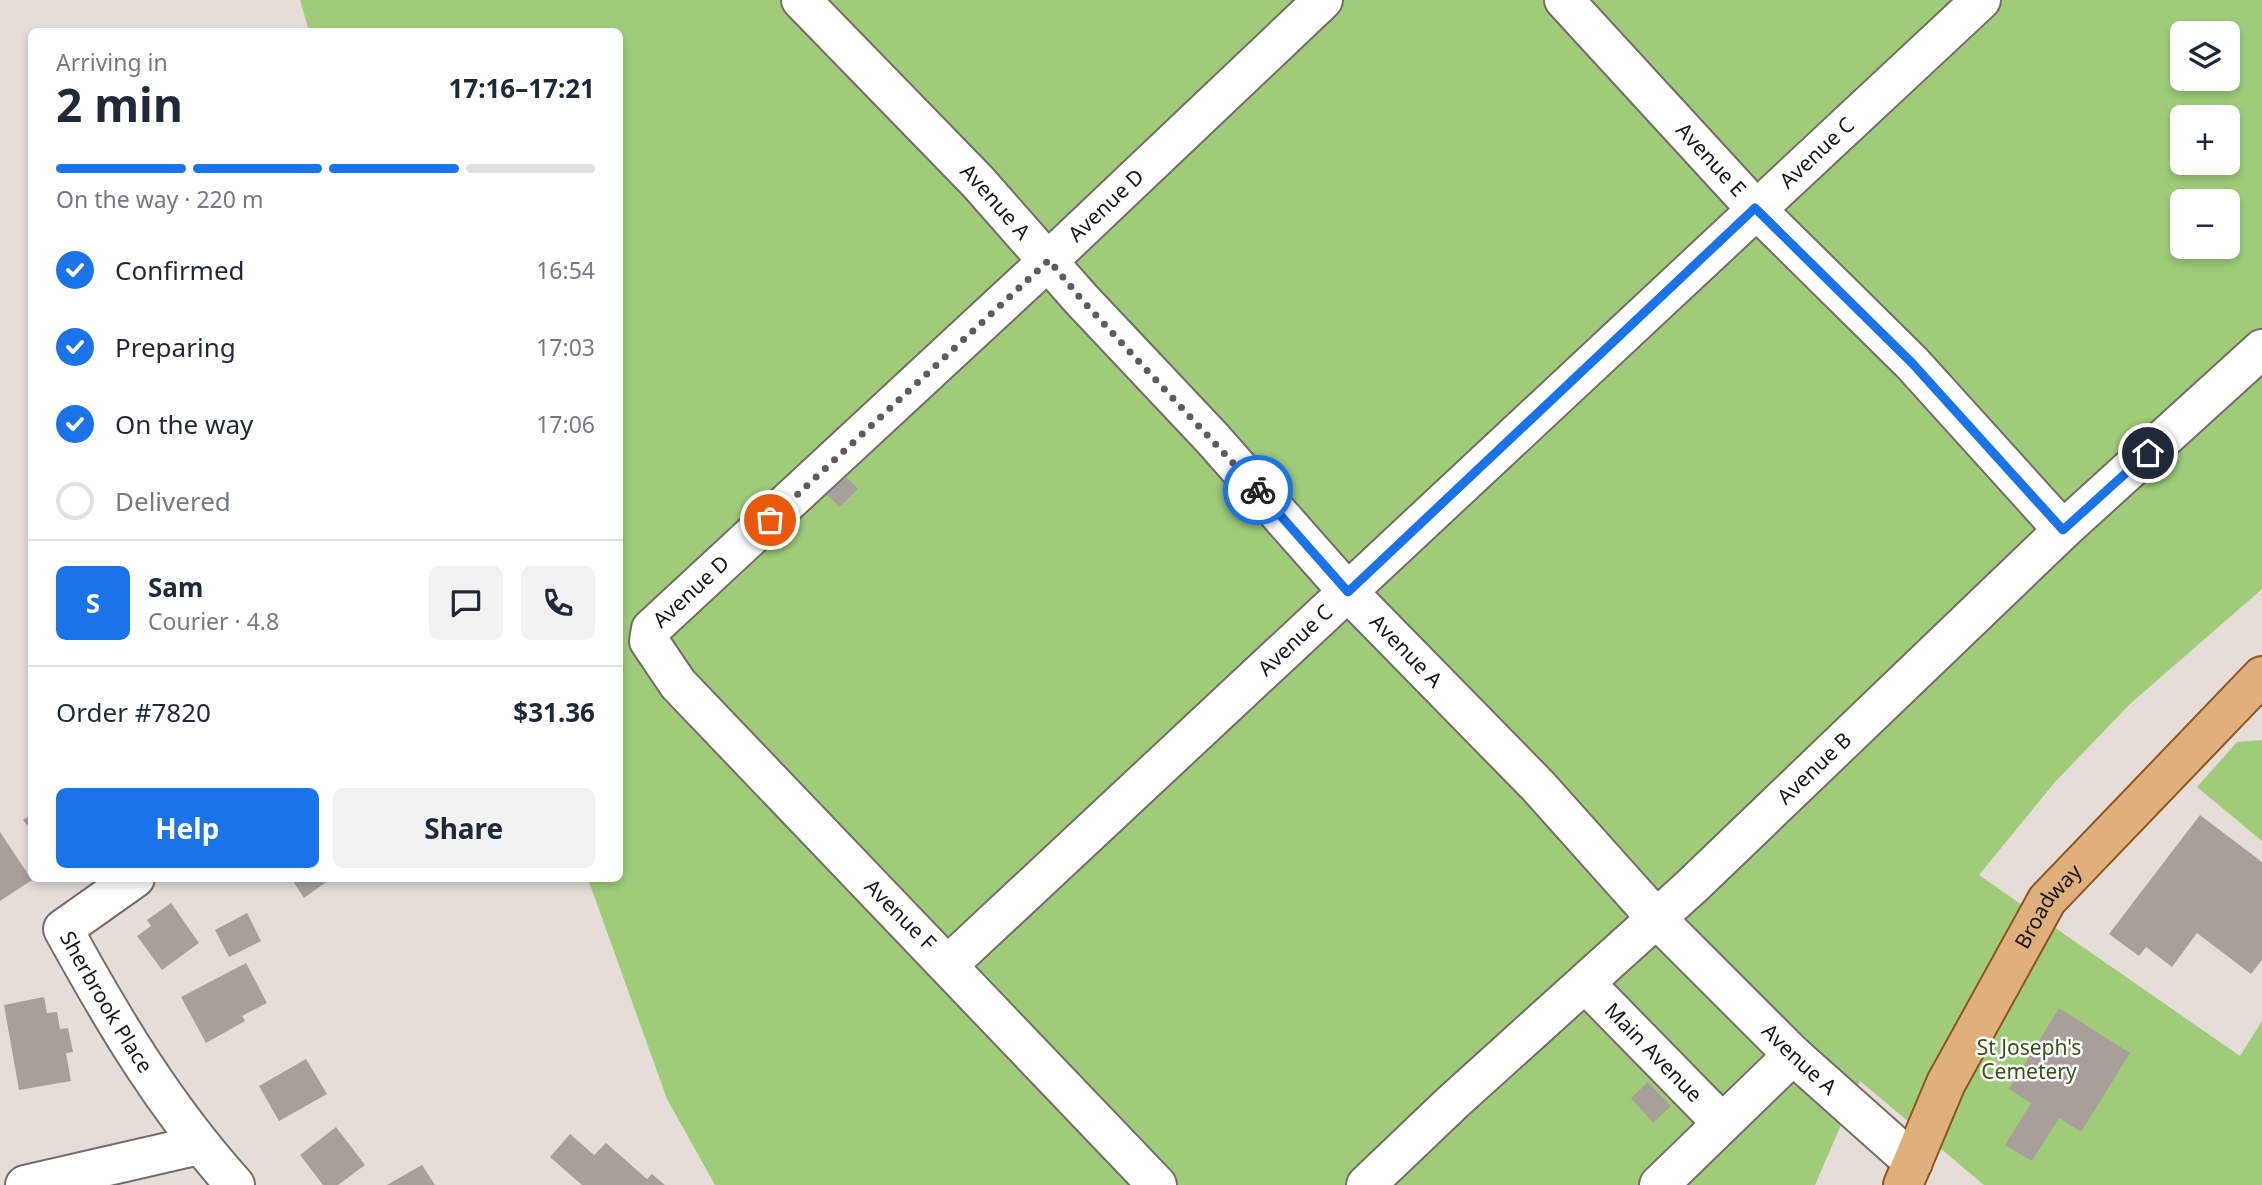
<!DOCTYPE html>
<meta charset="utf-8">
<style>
body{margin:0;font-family:"Noto Sans",sans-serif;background:#f2f2f3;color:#1f2937;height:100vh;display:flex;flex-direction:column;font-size:26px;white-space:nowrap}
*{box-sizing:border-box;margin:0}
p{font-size:23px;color:#747a83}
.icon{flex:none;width:38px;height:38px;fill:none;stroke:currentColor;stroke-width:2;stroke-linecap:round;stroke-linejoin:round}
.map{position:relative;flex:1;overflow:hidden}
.drawer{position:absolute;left:28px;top:28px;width:595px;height:854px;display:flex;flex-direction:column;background:#fff;border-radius:10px;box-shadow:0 4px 10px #0003}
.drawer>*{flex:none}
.controls{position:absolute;left:2170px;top:21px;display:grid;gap:14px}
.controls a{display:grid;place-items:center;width:70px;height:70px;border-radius:10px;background:#fff;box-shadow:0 4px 10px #0003;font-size:35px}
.pin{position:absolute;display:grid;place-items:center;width:60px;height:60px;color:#fff;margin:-30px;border:4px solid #fff;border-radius:50%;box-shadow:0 2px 7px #0007}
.courier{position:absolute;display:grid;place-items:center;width:70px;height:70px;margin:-35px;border:5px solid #1a73e8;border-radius:50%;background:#fff;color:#222;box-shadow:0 2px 9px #0007}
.overview em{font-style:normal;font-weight:700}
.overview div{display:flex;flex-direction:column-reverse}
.overview{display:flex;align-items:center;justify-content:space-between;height:119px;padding:0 28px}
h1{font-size:46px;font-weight:700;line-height:52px}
.bar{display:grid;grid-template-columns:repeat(4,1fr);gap:10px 7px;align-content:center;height:84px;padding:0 28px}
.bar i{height:9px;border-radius:5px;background:#e0e1e3}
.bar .current{background:#1a73e8}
.bar p{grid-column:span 4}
.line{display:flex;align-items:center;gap:18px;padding:0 28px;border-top:2px solid #e0e1e3}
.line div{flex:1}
.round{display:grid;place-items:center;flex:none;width:74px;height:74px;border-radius:10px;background:#f2f2f3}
ol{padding:0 28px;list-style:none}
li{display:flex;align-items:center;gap:21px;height:77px}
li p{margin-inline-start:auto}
li .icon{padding:7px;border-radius:50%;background:#1a73e8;color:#fff;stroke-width:4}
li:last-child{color:#747a83}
li i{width:38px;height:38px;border:4px solid #e0e1e3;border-radius:50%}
.action{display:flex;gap:14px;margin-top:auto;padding:14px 28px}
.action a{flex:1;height:80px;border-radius:10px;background:#1a73e8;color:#fff;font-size:28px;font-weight:700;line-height:80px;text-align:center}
.action a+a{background:#f2f2f3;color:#1f2937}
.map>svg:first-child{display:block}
.green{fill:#a0cc7a;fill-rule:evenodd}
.building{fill:#a89f9b}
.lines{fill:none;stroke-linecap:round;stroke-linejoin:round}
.minor-casing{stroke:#746c68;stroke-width:42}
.major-casing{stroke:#8c571e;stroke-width:42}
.minor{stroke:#fff;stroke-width:38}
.major{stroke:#dfaf7c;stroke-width:38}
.done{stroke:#605b58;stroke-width:7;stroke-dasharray:0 12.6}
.route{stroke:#1a73e8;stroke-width:9}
.labels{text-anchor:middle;stroke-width:5;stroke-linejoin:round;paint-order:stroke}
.street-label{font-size:21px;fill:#181513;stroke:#fff}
.park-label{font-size:21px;fill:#355215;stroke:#fff}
</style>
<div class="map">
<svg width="2262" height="1185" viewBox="0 0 2262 1185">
<rect width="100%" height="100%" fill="#e6dcd8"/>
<!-- green -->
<path class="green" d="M300 0H2262V589L2130 704 2055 782 1979 875 2240 1056 2262 1021V1185H1984L1860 1081 1815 1185H715L667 1099 588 879 620 878V32L309 31ZM2182 33H2228V79H2182ZM2182 117H2228V163H2182ZM2182 201H2228V247H2182Z
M2262 740V841L2197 787 2237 742Z"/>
<!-- building -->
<path class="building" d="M841 472 858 489 840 507 823 491Z
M32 814V831L23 820Z
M2200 815 2262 862V960L2251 974 2197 933 2172 967 2146 947 2139 956 2109 934Z
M0 832 32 880 0 901Z
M291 878H332L304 898Z
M171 903 199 943 162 970 137 936 151 926 147 920Z
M247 913 261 941 229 957 215 930Z
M246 963 267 1003 242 1016 245 1021 206 1043 181 997Z
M44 997 47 1013 57 1012 60 1029 68 1028 73 1052 66 1053 71 1081 19 1090 4 1005Z
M2059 1008 2130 1053 2081 1132 2059 1118 2032 1161 2005 1145 2031 1103 2009 1089Z
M306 1059 327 1094 279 1121 259 1086Z
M1648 1082 1671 1106 1653 1123 1631 1098Z
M336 1127 365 1165 338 1185H323L300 1155Z
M570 1134 594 1155 606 1143 647 1179 652 1174 665 1185H582L550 1157Z
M422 1165 435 1185H387Z"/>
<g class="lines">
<!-- minor casing -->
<g class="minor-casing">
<g id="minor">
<path id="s1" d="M801 0 978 182 1081 299 1212 438 1348 592 1538 786 1657 919 1793 1055 1913 1162"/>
<path id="s2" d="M1564 0 1755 208 1912 363 2063 530"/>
<path id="s3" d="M135 878 63 929C114 1022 164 1106 235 1185"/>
<path id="s4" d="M949 964 1981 0"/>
<path id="s5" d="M1586 984 1722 1123"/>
<path d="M25 1185 199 1145"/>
<path id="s6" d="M1157 1185 678 684 649 641 651 629 1049 260 1323 0"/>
<path id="s7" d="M1366 1185 1453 1102 1691 887 2063 530 2262 349"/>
<path d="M1659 1185 1793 1055"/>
</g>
</g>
<!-- major casing -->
<g class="major-casing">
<g id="major">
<path id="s8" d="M1903 1185 1946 1083 2047 900 2262 676"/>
</g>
</g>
<!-- minor -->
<use href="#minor" class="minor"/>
<!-- major -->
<use href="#major" class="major"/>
</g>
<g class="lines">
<!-- done -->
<path class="done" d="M770 520 1049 260 1081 299 1258 490"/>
<!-- route -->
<path class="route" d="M1258 490 1348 592 1755 208 1912 363 2063 530 2148 453"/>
</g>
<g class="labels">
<!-- street labels -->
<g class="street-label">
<text dy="7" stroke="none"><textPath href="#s4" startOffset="1188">Avenue C</textPath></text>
<text dy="7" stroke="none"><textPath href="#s2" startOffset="217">Avenue E</textPath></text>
<text dy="7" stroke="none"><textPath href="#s1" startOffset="280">Avenue A</textPath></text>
<text dy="7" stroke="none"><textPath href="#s6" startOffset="1379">Avenue D</textPath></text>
<text dy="7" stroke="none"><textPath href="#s6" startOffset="812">Avenue D</textPath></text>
<text dy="7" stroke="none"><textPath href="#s4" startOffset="474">Avenue C</textPath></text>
<text dy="7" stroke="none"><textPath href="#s1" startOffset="889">Avenue A</textPath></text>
<text dy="7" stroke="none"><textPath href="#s7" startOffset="612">Avenue B</textPath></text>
<text dy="7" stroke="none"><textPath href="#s8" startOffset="315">Broadway</textPath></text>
<text transform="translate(900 915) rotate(45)" y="7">Avenue F</text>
<text dy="7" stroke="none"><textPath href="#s3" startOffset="173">Sherbrook Place</textPath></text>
<text dy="7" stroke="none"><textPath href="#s5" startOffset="96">Main Avenue</textPath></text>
<text dy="7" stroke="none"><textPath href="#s1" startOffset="1456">Avenue A</textPath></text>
</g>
<!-- park labels -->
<g class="park-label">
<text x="2029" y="1055">St Joseph's<tspan x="2029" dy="24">Cemetery</tspan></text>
</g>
</g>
</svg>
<div class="controls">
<a><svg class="icon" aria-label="layers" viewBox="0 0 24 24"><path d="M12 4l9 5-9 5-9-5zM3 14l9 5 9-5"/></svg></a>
<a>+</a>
<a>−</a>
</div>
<div class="pin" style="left:770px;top:520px;background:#ea580c"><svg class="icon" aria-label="bag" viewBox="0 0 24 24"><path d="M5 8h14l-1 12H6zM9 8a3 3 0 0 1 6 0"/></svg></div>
<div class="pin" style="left:2148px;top:453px;background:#1f2937"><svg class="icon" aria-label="home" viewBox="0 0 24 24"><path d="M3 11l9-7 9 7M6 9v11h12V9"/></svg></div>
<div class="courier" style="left:1258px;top:490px"><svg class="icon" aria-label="bike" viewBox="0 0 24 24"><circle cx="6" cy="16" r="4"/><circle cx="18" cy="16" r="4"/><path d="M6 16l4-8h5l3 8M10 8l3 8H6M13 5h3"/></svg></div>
<section class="drawer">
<div class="overview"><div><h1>2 min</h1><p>Arriving in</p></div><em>17:16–17:21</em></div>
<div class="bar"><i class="current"></i><i class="current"></i><i class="current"></i><i></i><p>On the way · 220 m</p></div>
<ol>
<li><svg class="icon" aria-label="check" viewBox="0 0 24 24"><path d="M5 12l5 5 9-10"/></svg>Confirmed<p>16:54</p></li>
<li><svg class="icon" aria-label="check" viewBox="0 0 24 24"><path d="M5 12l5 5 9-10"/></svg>Preparing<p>17:03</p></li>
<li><svg class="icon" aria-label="check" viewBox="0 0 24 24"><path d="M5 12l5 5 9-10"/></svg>On the way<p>17:06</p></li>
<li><i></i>Delivered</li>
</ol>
<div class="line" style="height:126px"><b class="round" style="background:#1a73e8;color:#fff">S</b><div><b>Sam</b><p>Courier · 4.8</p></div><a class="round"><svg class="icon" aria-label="chat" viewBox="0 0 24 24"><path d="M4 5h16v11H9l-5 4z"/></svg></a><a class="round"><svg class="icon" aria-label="phone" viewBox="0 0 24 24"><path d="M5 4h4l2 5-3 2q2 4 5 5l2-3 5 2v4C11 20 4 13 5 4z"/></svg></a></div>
<div class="line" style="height:91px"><div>Order #7820</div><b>$31.36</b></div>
<div class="action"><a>Help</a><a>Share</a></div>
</section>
</div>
